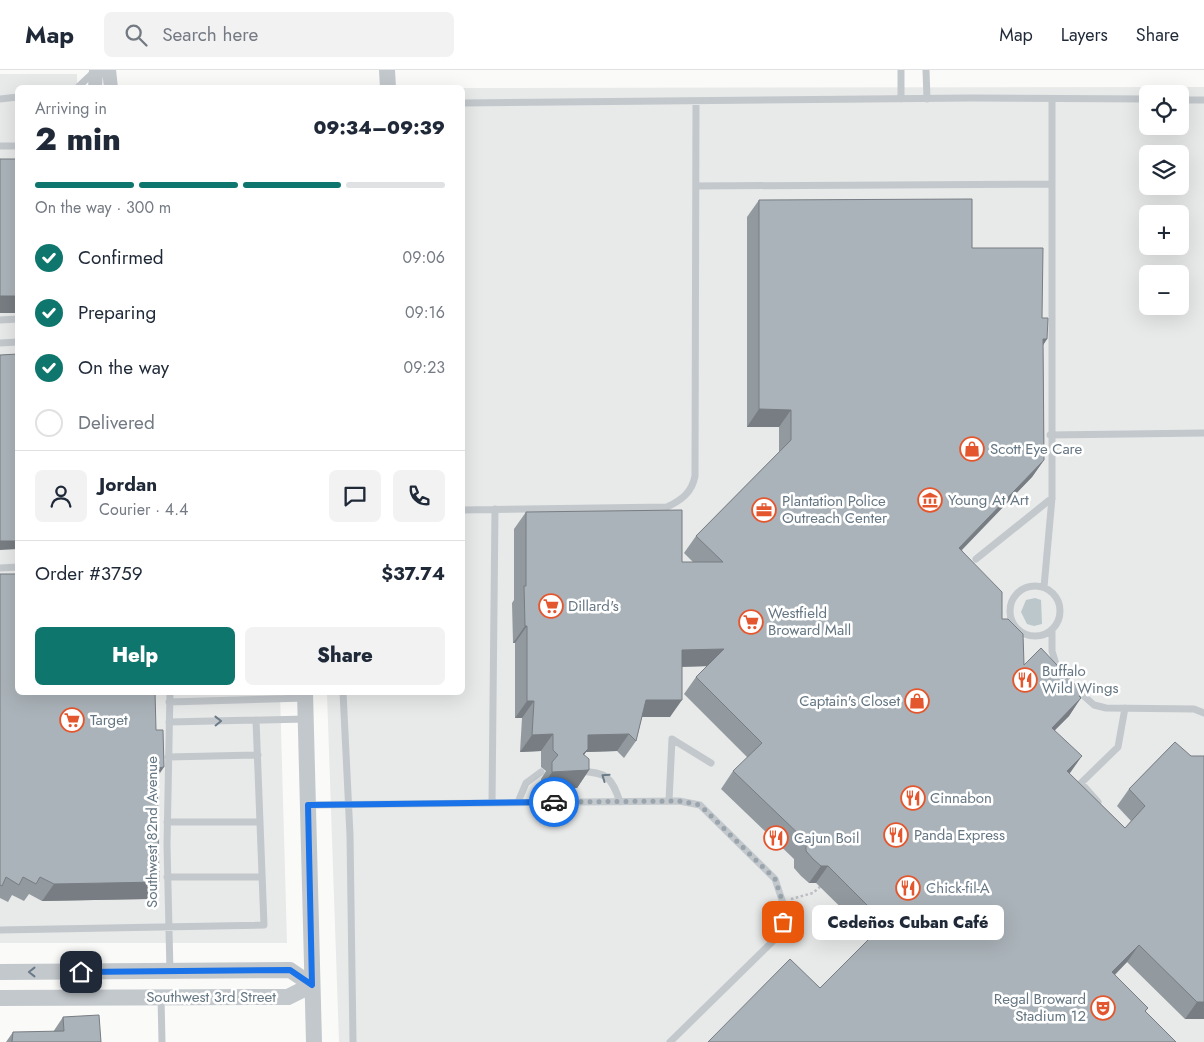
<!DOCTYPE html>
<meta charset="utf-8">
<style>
body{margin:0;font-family:Jost,sans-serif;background:#f2f2f3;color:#1f2937;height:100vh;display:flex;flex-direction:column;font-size:19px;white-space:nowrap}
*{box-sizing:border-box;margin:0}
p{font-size:16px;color:#747a83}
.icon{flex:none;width:28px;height:28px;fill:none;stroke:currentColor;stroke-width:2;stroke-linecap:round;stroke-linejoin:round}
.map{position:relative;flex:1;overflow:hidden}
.side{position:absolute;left:15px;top:15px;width:450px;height:610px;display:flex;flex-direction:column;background:#fff;border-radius:8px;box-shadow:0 5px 20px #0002}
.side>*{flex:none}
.buttons{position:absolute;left:1139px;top:15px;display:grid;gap:10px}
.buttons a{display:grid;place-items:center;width:50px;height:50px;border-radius:8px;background:#fff;box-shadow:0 5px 20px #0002;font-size:25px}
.pin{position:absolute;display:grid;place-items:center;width:42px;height:42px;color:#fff;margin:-21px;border-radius:10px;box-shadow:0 2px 8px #0006}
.courier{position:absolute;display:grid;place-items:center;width:50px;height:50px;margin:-25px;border:4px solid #1a73e8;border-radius:50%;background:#fff;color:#222;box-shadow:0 1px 6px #0007}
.bubble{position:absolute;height:35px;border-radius:8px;background:#fff;box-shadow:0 5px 20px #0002;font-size:16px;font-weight:800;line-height:35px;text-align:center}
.head em{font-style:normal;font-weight:800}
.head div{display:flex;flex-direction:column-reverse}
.head{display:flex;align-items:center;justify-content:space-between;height:85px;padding:0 20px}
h1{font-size:32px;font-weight:800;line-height:38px}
.bar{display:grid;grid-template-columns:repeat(4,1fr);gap:8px 5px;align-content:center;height:60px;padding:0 20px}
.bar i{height:6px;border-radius:4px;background:#e0e1e3}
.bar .selected{background:#0f766e}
.bar p{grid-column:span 4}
.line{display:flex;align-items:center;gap:12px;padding:0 20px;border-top:1px solid #e0e1e3}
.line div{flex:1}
.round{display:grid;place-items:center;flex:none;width:52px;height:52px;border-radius:8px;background:#f2f2f3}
ol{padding:0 20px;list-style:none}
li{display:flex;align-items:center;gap:15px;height:55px}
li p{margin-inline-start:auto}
li .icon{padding:5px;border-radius:50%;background:#0f766e;color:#fff;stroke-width:4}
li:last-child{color:#747a83}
li i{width:28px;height:28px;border:2px solid #e0e1e3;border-radius:50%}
.button{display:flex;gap:10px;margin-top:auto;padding:10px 20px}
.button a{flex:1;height:58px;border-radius:8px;background:#0f766e;color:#fff;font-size:20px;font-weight:800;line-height:58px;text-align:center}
.button a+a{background:#f2f2f3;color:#1f2937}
header{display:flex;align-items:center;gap:30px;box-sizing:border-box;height:70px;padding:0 25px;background:#fff;border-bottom:1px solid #e0e1e3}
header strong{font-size:24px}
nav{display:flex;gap:28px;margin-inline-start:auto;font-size:18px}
.search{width:350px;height:45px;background:#f2f2f3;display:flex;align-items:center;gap:12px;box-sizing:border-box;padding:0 18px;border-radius:8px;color:#747a83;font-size:19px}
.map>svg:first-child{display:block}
.built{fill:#e8e9e9;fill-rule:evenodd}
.water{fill:#bbc7cb}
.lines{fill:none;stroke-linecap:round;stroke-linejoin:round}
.path{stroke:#bbbfc2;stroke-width:2.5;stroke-dasharray:2.5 2.5;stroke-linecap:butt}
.service{stroke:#c3c8cc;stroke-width:7}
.minor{stroke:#c3c8cc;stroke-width:14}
.tertiary{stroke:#c3c8cc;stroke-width:16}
.wall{fill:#929a9f}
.shaded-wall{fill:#777d82}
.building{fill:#aab3b9;stroke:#777d82}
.oneway{stroke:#6a7a87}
.done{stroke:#99a4ac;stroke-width:5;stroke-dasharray:0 9}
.route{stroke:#1a73e8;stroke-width:6}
.labels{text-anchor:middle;stroke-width:5;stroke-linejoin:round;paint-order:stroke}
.poi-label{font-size:15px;fill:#657683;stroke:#fff;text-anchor:start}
.street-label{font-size:15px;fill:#657683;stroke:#fff}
</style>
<header>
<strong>Map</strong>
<div class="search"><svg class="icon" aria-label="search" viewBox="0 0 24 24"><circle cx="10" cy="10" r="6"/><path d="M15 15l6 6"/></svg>Search here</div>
<nav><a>Map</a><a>Layers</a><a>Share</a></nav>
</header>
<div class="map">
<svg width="1204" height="972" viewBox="0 0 1204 972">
<rect width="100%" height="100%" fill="#fafaf8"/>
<!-- built -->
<path class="built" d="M0 4H77V17L18 18V622L280 623 287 873H0Z
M1204 17V972H339L327 623 462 622 463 18ZM1148 24H1180V56H1148ZM1148 84H1180V116H1148ZM1148 144H1180V176H1148ZM1148 204H1180V236H1148Z"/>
<!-- water -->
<path class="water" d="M1035 528 1041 530 1042 554 1034 556 1027 554 1021 542 1026 530Z"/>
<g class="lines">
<!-- path -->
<path class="path" d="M791 829 813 823 822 815"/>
<!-- service -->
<path class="service" d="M926 0 927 29
M77 18 95 1
M0 29 18 27
M901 29V0
M1180 30H1204
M462 33 971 28 1148 29
M0 76H18
M696 116 1051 114
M0 250 18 249
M0 273 18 272
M1050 365 1204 363
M462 440 667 437C682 430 692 422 695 406L696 31
M976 489 1052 428
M0 498 18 497
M1010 541a25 25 0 1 1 50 0a25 25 0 1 1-50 0Z
M1044 517 1052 428V29
M1052 560V581L1058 601
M1076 619 1094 635 1106 638 1194 639 1204 643
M343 622 350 765 353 972
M169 632 305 628
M169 652 306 649
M168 687 258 685
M580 701C607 703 611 706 620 732
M669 731 672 669 711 693
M518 732 526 713 541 702
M1098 732 1081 713 1118 677 1125 638
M492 733 495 439
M309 735 679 731 700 735 775 809 784 836 783 852 778 866 770 874 670 972
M167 752H260
M167 807H262
M0 860 264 855 256 650
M170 902 167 775 170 622
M161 927 162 972"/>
<!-- minor -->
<path class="minor" d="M109 0 111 18
M95 18 96 0"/>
<!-- tertiary -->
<path class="tertiary" d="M387 0 388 18
M305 622 314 972
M0 902 290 900 312 915
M0 928 288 927 312 915"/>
</g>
<!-- wall -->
<path class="wall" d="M759 130 972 178 1042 248 1047 269 1043 275 1044 390 1032 407 962 480 1002 549 1024 595 1083 623 1069 646 1055 660 1069 703 1125 758 1131 751 1117 736 1129 719 1175 672 1204 949H1185L1127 892 1115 905 1148 938 1145 942 820 918 871 867 816 813H809L801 806 794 798V789L721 719 733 701 748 688 684 624 696 607 707 596 682 597 670 647H642L636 671 624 688 617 681 586 682 584 685 589 700 577 718 541 719V709L546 701 541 697V681L520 682 522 648H515V573H513L512 533 514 530V459L526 442 682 492H693L684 483 696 466 779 382V357H747V147Z
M0 504 156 660 157 707 147 829 42 831 29 824 24 831 12 825 8 832 0 828Z
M63 947 101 972H6L13 962H53Z"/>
<!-- shaded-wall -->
<path class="shaded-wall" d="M0 226H18V243H0Z
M1043 269H1047L1036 286Z
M759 339 791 340 779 357H747Z
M1044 390 1032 407 947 495 959 478Z
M0 471H18V479L0 480Z
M525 556H527L515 573H513Z
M724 579 712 596 670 597 682 580Z
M1083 623 1071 639 1081 628 1069 646 1040 675 1052 658 1079 626Z
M646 630H682L670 647H634Z
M527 631H534L522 648H515Z
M553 664 541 681 520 682 532 665Z
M629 664 617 681 586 682 576 696 588 665Z
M1082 686 1070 703 1055 718 1067 701Z
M164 697 152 715 157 698Z
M589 700 577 718 541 719 552 702Z
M821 796H828L816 813H809Z
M159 812 147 829 42 831 54 814Z
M1139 875 1127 892 1100 919 1112 902Z
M1197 932H1204V949H1185Z"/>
<!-- building -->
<path class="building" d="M0 89H18V226H0Z
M972 129V178H1043L1042 248H1048L1047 269H1043L1044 390 959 478 1002 522V549H1008L1023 564 1024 595 1041 578 1083 623 1079 626 1081 628 1052 658 1082 686 1067 701 1125 758 1145 736 1129 719 1175 672 1191 686H1204V932H1197L1139 875 1112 902 1148 938 1145 941 1176 972H708L790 889 820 918 885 853 828 796H821L813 789 806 781V771L733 701 762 673 696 607 724 579 682 580V630H646L636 671 629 664 588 665V679L583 684 589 689V700L552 702V692L558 685 553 680V664L532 665 534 631H527V556H525L524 516H526V442L682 440V492H723L696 466 791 370V340L759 339V130Z
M18 284V471H0V285Z
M0 504H18V622H155L156 660H163L164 697 157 698 159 812 54 814 40 807 36 814 23 807 19 815 6 807 2 816 0 815Z
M99 945 101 972H12L13 962 64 961 63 947Z"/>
<!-- one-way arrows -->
<defs><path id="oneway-chevron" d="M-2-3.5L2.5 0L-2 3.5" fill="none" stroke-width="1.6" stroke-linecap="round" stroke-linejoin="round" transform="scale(1.25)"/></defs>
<g class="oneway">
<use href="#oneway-chevron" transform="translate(218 651) rotate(-1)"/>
<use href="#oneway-chevron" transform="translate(605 707) rotate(-145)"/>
<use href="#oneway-chevron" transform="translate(32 902) rotate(180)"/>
</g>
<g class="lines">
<!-- done -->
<path class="done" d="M554 732 679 731 700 735 775 809 784 836 783 852"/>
<!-- route -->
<path class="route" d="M81 902 290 900 312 915 308 735 554 732"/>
</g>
<!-- icons -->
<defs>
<g id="shop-ring" transform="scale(1.25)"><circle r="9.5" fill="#fff" stroke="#e4572e" stroke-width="1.5"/><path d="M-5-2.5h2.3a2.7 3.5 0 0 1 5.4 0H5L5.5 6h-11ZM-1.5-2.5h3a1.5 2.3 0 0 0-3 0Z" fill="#e4572e"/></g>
<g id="museum-ring" transform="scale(1.25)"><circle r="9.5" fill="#fff" stroke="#e4572e" stroke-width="1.5"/><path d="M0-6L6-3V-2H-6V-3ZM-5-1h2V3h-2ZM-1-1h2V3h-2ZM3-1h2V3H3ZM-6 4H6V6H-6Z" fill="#e4572e"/></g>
<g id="office-ring" transform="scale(1.25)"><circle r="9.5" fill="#fff" stroke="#e4572e" stroke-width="1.5"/><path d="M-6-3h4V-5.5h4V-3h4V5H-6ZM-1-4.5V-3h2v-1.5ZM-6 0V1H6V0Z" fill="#e4572e"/></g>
<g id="supermarket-ring" transform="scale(1.25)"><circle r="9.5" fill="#fff" stroke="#e4572e" stroke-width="1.5"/><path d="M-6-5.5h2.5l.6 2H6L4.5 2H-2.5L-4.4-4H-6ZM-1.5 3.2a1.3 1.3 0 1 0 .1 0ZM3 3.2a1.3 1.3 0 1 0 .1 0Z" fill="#e4572e"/></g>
<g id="restaurant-ring" transform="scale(1.25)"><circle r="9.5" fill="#fff" stroke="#e4572e" stroke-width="1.5"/><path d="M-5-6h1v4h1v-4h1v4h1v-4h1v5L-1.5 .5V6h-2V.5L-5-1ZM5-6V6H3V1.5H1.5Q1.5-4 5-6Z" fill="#e4572e"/></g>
<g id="theatre-ring" transform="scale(1.25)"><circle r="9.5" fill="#fff" stroke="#e4572e" stroke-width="1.5"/><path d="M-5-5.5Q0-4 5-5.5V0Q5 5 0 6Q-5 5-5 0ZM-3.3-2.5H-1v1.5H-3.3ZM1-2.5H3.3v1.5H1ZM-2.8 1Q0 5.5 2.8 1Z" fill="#e4572e"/></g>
</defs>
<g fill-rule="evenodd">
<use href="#shop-ring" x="972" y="379"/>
<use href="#museum-ring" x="930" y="430"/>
<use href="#office-ring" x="764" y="440"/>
<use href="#supermarket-ring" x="551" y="536"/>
<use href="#supermarket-ring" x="751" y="552"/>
<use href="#restaurant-ring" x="1025" y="610"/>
<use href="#shop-ring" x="917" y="631"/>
<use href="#supermarket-ring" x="72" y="650"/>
<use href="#restaurant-ring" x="913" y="728"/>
<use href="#restaurant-ring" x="896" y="765"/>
<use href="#restaurant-ring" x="776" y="768"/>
<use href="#restaurant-ring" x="908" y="818"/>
<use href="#theatre-ring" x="1103" y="938"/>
</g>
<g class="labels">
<!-- poi labels -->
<g class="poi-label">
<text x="990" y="384">Scott Eye Care</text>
<text x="948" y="435">Young At Art</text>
<text x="782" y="436">Plantation Police<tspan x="782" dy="17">Outreach Center</tspan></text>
<text x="568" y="541">Dillard's</text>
<text x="768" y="548">Westfield<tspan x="768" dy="17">Broward Mall</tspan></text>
<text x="1042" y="606">Buffalo<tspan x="1042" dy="17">Wild Wings</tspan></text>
<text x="900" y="636" text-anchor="end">Captain's Closet</text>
<text x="90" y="655">Target</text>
<text x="930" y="733">Cinnabon</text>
<text x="914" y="770">Panda Express</text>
<text x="794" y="773">Cajun Boil</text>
<text x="926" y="823">Chick-fil-A</text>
<text x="1086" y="934" text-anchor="end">Regal Broward<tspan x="1086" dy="17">Stadium 12</tspan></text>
</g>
<!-- street labels -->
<g class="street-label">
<text transform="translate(152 762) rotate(-90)" y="5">Southwest 82nd Avenue</text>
<text x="211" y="932">Southwest 3rd Street</text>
</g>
</g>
</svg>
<div class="buttons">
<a><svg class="icon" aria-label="locate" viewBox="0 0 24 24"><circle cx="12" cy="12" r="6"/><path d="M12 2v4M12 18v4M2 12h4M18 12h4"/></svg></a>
<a><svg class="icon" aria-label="layers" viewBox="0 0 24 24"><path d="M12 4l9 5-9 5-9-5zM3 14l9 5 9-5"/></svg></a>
<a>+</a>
<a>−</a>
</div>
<div class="pin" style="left:783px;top:852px;background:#ea580c"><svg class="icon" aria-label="bag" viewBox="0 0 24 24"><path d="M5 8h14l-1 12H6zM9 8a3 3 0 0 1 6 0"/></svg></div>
<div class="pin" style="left:81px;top:902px;background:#1f2937"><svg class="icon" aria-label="home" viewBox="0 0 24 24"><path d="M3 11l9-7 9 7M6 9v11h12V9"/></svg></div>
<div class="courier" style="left:554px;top:732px"><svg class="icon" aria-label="car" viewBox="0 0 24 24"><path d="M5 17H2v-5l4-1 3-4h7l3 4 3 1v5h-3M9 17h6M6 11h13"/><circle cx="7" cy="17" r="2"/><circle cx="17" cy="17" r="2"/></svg></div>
<div class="bubble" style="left:812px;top:835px;width:192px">Cedeños Cuban Café</div>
<section class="side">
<div class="head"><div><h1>2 min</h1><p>Arriving in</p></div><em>09:34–09:39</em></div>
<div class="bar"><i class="selected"></i><i class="selected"></i><i class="selected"></i><i></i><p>On the way · 300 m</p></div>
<ol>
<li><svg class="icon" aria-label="check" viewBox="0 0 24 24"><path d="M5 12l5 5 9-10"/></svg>Confirmed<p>09:06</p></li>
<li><svg class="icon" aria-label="check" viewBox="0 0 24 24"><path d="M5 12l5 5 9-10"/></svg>Preparing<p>09:16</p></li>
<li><svg class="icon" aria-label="check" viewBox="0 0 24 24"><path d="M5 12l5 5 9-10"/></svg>On the way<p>09:23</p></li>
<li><i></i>Delivered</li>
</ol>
<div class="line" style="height:90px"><a class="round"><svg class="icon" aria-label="person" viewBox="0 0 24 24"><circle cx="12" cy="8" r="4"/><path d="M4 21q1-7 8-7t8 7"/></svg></a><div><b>Jordan</b><p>Courier · 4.4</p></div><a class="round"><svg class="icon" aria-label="chat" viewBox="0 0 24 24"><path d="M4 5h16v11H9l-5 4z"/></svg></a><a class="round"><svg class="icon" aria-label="phone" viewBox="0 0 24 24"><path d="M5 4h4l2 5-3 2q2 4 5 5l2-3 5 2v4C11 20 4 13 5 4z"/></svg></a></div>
<div class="line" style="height:65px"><div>Order #3759</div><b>$37.74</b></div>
<div class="button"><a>Help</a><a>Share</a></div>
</section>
</div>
